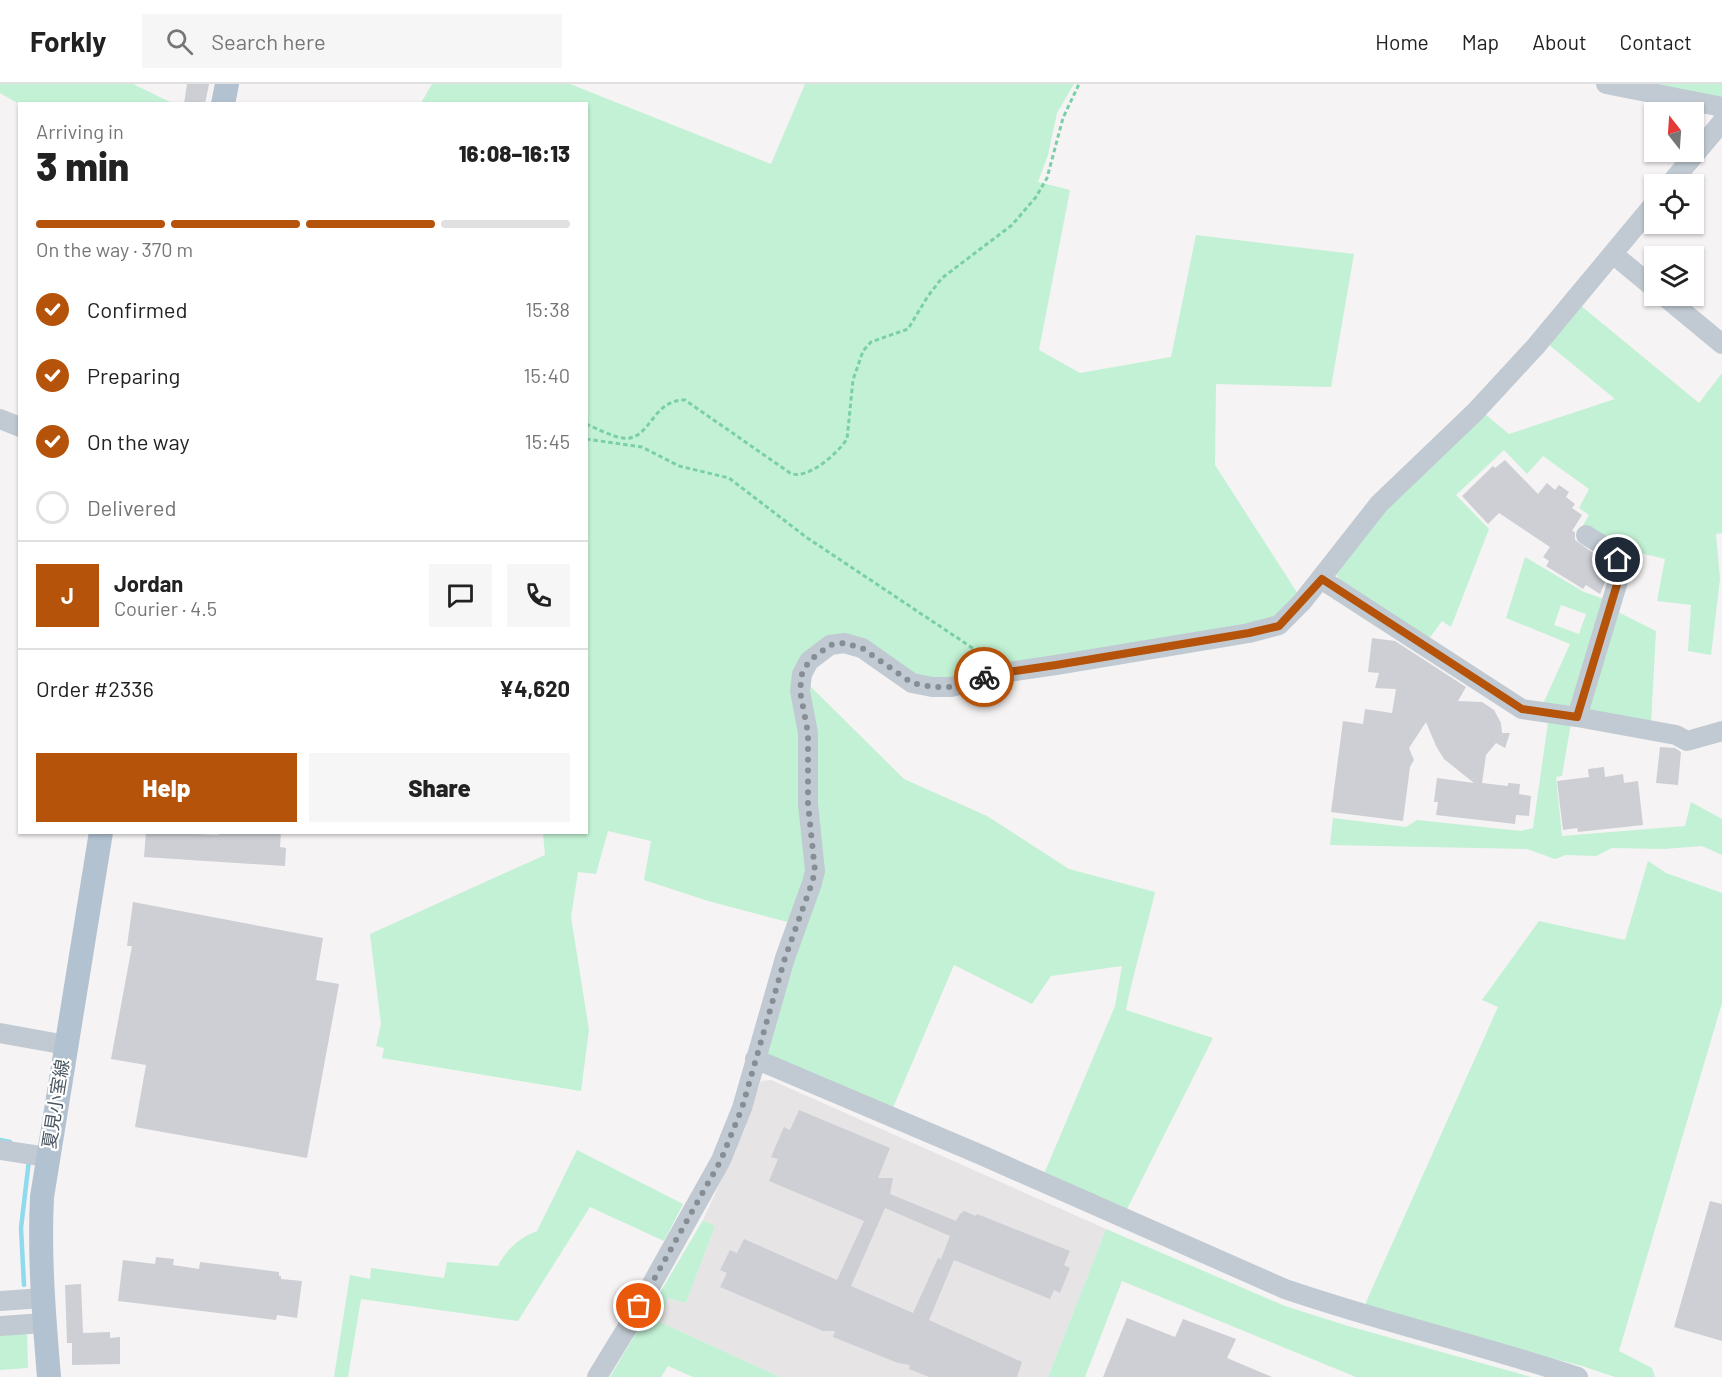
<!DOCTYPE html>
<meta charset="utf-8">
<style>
body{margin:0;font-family:Barlow,"Noto Sans JP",sans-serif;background:#f6f6f6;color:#222;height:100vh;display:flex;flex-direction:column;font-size:22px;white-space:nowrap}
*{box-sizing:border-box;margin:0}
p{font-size:20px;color:#767676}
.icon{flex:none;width:33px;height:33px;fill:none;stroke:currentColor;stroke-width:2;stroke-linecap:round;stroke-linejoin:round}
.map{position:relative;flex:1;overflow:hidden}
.sheet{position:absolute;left:18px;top:18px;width:570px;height:732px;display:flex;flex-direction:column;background:#fff;border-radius:0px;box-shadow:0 2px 4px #0004}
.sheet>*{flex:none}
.needle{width:39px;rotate:343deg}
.tools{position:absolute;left:1644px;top:18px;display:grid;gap:12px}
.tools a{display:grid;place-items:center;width:60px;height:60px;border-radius:0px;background:#fff;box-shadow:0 2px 4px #0004;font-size:30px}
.pin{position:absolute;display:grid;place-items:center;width:51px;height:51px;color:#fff;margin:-26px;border:3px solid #fff;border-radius:50%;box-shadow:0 2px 6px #0007}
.courier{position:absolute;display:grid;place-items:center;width:60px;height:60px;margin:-30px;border:4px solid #b45309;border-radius:50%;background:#fff;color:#222;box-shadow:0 2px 8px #0007}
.headline em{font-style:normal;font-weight:800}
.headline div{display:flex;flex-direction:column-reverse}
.headline{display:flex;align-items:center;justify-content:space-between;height:102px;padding:0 18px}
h1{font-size:39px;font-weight:800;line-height:45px}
.bar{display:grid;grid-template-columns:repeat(4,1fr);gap:9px 6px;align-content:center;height:72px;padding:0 18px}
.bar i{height:8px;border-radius:4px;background:#e0e0e0}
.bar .on{background:#b45309}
.bar p{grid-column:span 4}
.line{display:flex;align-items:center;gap:15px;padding:0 18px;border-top:2px solid #e0e0e0}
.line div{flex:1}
.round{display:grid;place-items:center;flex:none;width:63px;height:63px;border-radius:0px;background:#f6f6f6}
ol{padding:0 18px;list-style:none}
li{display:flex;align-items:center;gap:18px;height:66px}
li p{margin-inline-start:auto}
li .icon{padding:6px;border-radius:50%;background:#b45309;color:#fff;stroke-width:4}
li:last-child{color:#767676}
li i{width:33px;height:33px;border:3px solid #e0e0e0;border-radius:50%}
.cta{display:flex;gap:12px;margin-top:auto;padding:12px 18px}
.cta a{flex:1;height:69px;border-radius:0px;background:#b45309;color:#fff;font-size:24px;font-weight:800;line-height:69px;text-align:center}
.cta a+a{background:#f6f6f6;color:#222}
header{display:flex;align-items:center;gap:36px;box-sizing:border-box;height:84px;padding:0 30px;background:#fff;border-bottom:2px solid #e0e0e0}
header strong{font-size:28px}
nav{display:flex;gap:33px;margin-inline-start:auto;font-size:21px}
.search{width:420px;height:54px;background:#f6f6f6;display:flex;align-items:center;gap:15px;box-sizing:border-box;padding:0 21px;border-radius:0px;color:#767676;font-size:22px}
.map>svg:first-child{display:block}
.education{fill:#e6e4e5}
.green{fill:#c3f1d5;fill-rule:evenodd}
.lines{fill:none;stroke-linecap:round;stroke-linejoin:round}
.stream{stroke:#90daee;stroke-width:4.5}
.building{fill:#cdcfd5;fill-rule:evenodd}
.path{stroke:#7ad0a6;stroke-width:3;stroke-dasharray:4.5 3;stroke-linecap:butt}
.minor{stroke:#c1cad2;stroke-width:20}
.major{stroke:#b3c2d1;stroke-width:24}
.done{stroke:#868d94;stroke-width:6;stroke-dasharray:0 10.8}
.route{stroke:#b45309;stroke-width:8}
.labels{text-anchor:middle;stroke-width:4.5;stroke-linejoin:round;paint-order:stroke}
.street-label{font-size:18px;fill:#4a5661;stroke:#fff}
</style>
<header>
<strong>Forkly</strong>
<div class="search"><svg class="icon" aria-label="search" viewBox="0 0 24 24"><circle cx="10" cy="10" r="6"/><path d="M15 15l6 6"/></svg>Search here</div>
<nav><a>Home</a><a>Map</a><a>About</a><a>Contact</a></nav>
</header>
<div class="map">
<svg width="1722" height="1293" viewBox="0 0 1722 1293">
<rect width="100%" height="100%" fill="#f5f3f3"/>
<!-- education -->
<path class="education" d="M771 996 1106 1145 1048 1293H780L660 1238 668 1214 686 1219 715 1142 703 1136 744 1046 761 997Z"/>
<!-- green -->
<path class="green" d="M0 0H133L172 19 19 20 0 9Z
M432 0H570L771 80 805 0H1074L1057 29 1048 71 1038 98 1070 106 1039 266 1080 289 1171 273 1196 151 1354 170 1331 303 1216 300 1215 381 1298 510 1271 538 941 596 918 595 875 565 816 560 800 649 807 786 791 839 708 817 644 796 651 757 608 747 596 790 578 788 571 833 589 946 581 1007 382 974 384 964 376 962 381 940 370 850 545 771 543 749 586 748V20L421 19Z
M1636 0H1722V17Z
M1580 221 1699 319 1722 289V449L1716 450 1720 495 1711 571 1688 567 1691 521 1657 517 1665 475 1624 465 1622 470 1582 443 1589 431 1579 424 1589 405 1543 372 1527 390 1504 366 1456 411 1489 445 1451 543 1442 537 1429 555 1342 499 1336 490 1386 425 1485 330 1509 350 1615 315 1548 260Z
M1525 473 1584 508 1604 515 1573 625 1543 620 1570 560 1506 534ZM1561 521 1586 530 1579 550 1554 541Z
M1616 527 1656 547 1651 639 1589 629 1585 622Z
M806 598 904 695 987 732 1069 785 1155 808C1146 847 1134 886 1126 926L1213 954 1126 1127 1044 1090 1115 922 1122 882 1051 892 1032 920 954 881 892 1026 774 978 764 966 820 792Z
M1553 637 1571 639 1562 692 1556 693 1562 752 1685 742 1691 718 1722 735V771L1702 762 1664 765 1612 764 1596 772 1566 771 1555 775 1527 765 1330 761 1333 734 1406 743 1417 736 1521 747 1533 744 1548 639Z
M1648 777 1666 789 1722 809V919L1619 1267 1652 1284 1655 1293H1615L1582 1282 1363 1225 1498 923 1482 916 1539 837 1625 856Z
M577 1066 683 1120 664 1157 590 1123 518 1237 361 1215 348 1293H334L350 1191 370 1195 371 1184 444 1194 447 1178 498 1182C506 1166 520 1153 537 1147Z
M703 1136 715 1142 686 1219 668 1214 660 1238 780 1293H693L668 1282 661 1293H610Z
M1106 1145 1285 1222 1348 1242 1531 1293H1356L1122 1197 1085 1293H1048Z
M27 1247 28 1284 0 1286V1248Z"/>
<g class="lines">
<!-- stream -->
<path class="stream" d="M0 1056 10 1058
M24 1201 21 1144 29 1076"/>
</g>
<!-- building -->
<path class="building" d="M187 0H209L205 20H184Z
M1505 376 1538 410 1547 399 1555 406 1559 401 1569 408 1566 413 1575 420 1572 424 1582 431 1572 447 1575 448V456L1603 476 1606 482 1607 487 1602 494 1606 496 1600 510 1586 501 1583 505 1546 482 1549 477 1543 473 1550 463 1499 429 1488 440 1462 412 1493 382 1495 384Z
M1372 554 1395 557 1466 603 1458 617 1482 618 1494 626 1501 639 1502 649H1510L1505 664 1496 659 1486 671 1482 699 1508 702V699L1520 700 1519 710 1531 712 1529 732 1516 731 1515 740 1436 731 1438 718H1434L1437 694 1474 699 1444 675 1436 662 1426 638 1409 664 1414 676 1410 683 1403 737 1331 728 1343 637 1363 640 1365 625 1392 629 1396 605 1375 604 1379 589 1368 588Z
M1660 663 1675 664 1681 668 1678 701 1656 699Z
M1604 683 1605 693 1623 690 1624 699 1638 697 1643 741 1578 748 1577 744 1563 746 1557 697 1589 693 1588 685Z
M146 748 219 751V748H281L280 763 286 764 285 782 144 773Z
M133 818 323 854 316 896 339 900 307 1074 135 1043 146 981 111 975 132 862H127Z
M799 1026 890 1064 878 1094H893L890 1110 956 1137 960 1130 964 1127 976 1132 977 1130 1070 1167 1064 1181 1070 1184 1060 1209 1054 1206 1050 1215 954 1176 929 1236 1022 1278 1017 1293H929L909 1285 910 1281 898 1279 833 1253 835 1247H823L720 1203 727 1189 720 1186 730 1166 737 1169 744 1155 837 1196 864 1137 769 1097 778 1075 771 1073 784 1043 790 1046ZM885 1124 950 1152 941 1175 938 1174 913 1229 851 1202Z
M1710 1117 1722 1120V1257L1674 1243Z
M156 1173 174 1175 173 1181 199 1185 200 1178 279 1188V1192H281V1195L302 1197 297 1234 277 1231 276 1236 118 1217 123 1176 155 1180Z
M81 1200 83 1249 110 1248V1254L120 1253V1280L72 1281V1259H67L65 1201Z
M1127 1234 1175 1253 1183 1235 1236 1255 1227 1274 1272 1293H1103Z"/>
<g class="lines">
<!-- path -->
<path class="path" d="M586 340C598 345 610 352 623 354 650 358 652 315 685 316L790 389C807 397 838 369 847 355L853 296 863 267 871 258 908 245 928 212 942 194 1012 141 1036 113 1047 94 1063 34 1079 0
M586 355 642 363 679 382 729 394 806 453 989 575"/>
<!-- minor -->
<path class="minor" d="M1606 0 1722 23
M1670 100 1722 38
M1613 170 1654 204
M1664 212 1722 260
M0 335 20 343
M1321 495 1522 625 1577 633 1676 651 1687 657 1722 647
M1577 633 1618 497C1622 467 1607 465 1586 451
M0 949 66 961
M755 975 979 1070 1285 1205C1381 1238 1481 1261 1578 1293
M0 1066 47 1073
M0 1217 43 1214
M0 1242 44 1239
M597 1293 630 1239 721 1076 742 1024 785 874 812 799 815 787 808 720V649L800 607 802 590 809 577 830 561 844 559 862 564 912 599 932 603H951L1008 588 1056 581 1249 549 1279 541 1302 518 1379 420 1475 328 1536 262 1654 120"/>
<!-- major -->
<path class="major" d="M223 20 227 0
M49 1293C44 1233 39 1173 42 1113L101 748"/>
</g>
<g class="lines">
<!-- done -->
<path class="done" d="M639 1222 721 1076 742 1024 785 874 812 799 815 787 808 720V649L800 607 802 590 809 577 830 561 844 559 862 564 912 599 932 603H951L984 593"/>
<!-- route -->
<path class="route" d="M984 593 1008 588 1056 581 1249 549 1279 542 1322 495 1522 625 1577 633 1618 497V476"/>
</g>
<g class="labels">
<!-- street labels -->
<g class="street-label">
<text transform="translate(56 1020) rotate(-81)" y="6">夏見小室線</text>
</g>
</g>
</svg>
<div class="tools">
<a><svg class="needle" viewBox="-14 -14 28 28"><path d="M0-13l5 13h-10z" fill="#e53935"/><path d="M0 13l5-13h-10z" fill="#767676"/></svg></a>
<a><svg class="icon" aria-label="locate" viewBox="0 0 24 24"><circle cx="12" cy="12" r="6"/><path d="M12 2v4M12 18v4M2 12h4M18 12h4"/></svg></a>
<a><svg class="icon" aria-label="layers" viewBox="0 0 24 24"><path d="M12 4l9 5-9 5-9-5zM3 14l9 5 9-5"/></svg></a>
</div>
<div class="pin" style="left:639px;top:1222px;background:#ea580c"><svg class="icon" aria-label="bag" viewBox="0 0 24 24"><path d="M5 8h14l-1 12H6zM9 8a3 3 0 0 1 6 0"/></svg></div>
<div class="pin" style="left:1618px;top:476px;background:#1f2937"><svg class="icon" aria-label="home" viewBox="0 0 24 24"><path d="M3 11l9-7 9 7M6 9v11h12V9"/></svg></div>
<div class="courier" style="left:984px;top:593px"><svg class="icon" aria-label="bike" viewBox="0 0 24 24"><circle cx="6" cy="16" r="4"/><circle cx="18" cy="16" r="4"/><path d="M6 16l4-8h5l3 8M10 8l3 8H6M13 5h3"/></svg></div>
<section class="sheet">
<div class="headline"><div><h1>3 min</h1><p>Arriving in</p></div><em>16:08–16:13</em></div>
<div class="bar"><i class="on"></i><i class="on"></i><i class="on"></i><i></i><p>On the way · 370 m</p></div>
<ol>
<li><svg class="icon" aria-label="check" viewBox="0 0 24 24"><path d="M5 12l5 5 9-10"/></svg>Confirmed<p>15:38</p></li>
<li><svg class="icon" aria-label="check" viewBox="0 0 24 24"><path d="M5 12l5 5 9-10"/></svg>Preparing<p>15:40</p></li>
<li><svg class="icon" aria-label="check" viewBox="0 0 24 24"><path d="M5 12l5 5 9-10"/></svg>On the way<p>15:45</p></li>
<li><i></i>Delivered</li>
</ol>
<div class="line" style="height:108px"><b class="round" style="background:#b45309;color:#fff">J</b><div><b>Jordan</b><p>Courier · 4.5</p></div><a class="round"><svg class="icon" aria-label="chat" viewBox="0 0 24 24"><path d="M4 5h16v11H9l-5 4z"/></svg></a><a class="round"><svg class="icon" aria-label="phone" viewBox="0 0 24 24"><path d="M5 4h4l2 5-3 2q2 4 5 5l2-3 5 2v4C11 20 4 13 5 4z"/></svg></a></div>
<div class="line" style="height:78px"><div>Order #2336</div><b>¥4,620</b></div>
<div class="cta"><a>Help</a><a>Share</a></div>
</section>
</div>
